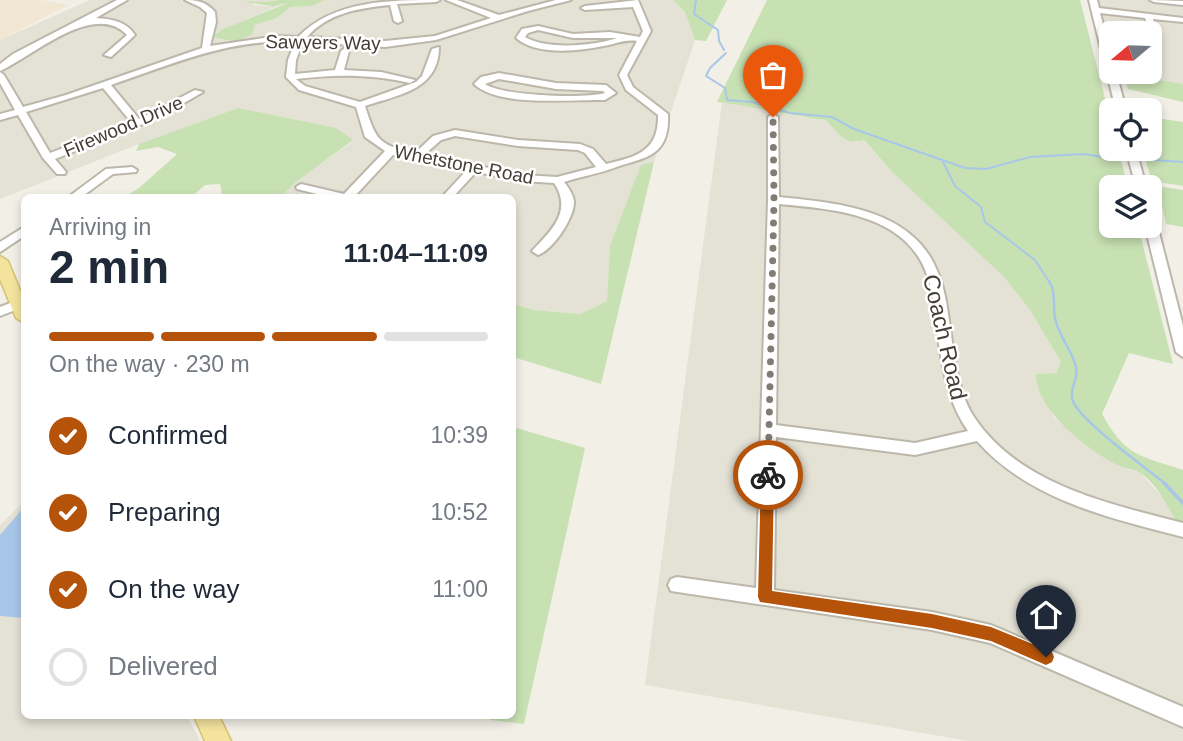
<!DOCTYPE html>
<meta charset="utf-8">
<style>
body{margin:0;font-family:Arial,sans-serif;background:#f2f2f3;color:#1f2937;height:100vh;display:flex;flex-direction:column;font-size:26px;white-space:nowrap}
*{box-sizing:border-box;margin:0}
p{font-size:23px;color:#747a83}
.icon{flex:none;width:38px;height:38px;fill:none;stroke:currentColor;stroke-width:2;stroke-linecap:round;stroke-linejoin:round}
.map{position:relative;flex:1;overflow:hidden}
.drawer{position:absolute;left:21px;top:194px;width:495px;height:525px;display:flex;flex-direction:column;background:#fff;border-radius:10px;box-shadow:0 4px 10px #0003}
.drawer>*{flex:none}
.needle{width:46px;rotate:251deg}
.tools{position:absolute;left:1099px;top:21px;display:grid;gap:14px}
.tools a{display:grid;place-items:center;width:63px;height:63px;border-radius:10px;background:#fff;box-shadow:0 4px 10px #0003;font-size:35px}
.pin{position:absolute;display:grid;place-items:center;width:60px;height:60px;color:#fff;margin:-72px -30px;border-radius:50% 50% 50% 0;rotate:-45deg;box-shadow:0 0 7px #0007}
.pin .icon{rotate:45deg}
.courier{position:absolute;display:grid;place-items:center;width:70px;height:70px;margin:-35px;border:5px solid #b45309;border-radius:50%;background:#fff;color:#222;box-shadow:0 2px 9px #0007}
.summary em{font-style:normal;font-weight:600}
.summary div{display:flex;flex-direction:column-reverse}
.summary{display:flex;align-items:center;justify-content:space-between;height:119px;padding:0 28px}
h1{font-size:46px;font-weight:600;line-height:52px}
.bar{display:grid;grid-template-columns:repeat(4,1fr);gap:10px 7px;align-content:center;height:84px;padding:0 28px}
.bar i{height:9px;border-radius:5px;background:#e0e1e3}
.bar .on{background:#b45309}
.bar p{grid-column:span 4}
ol{padding:0 28px;list-style:none}
li{display:flex;align-items:center;gap:21px;height:77px}
li p{margin-inline-start:auto}
li .icon{padding:7px;border-radius:50%;background:#b45309;color:#fff;stroke-width:4}
li:last-child{color:#747a83}
li i{width:38px;height:38px;border:4px solid #e0e1e3;border-radius:50%}
.map>svg:first-child{display:block}
.residential{fill:#e4e1d5}
.commercial{fill:#f1e7d3}
.green{fill:#c8e1b3}
.water{fill:#a8c7e8}
.lines{fill:none;stroke-linecap:round;stroke-linejoin:round}
.stream-far2{stroke:#a8c7e8;stroke-width:2}
.stream-far1{stroke:#a8c7e8;stroke-width:2.5}
.stream{stroke:#a8c7e8;stroke-width:3.5}
.minor-casing{stroke:#bbb7aa;stroke-width:4}
.major-casing{stroke:#d6c16f;stroke-width:3}
.minor{fill:#fff;fill-rule:evenodd}
.major{fill:#f3e39d;fill-rule:evenodd}
.route{fill:#b45309}
.done{stroke:#807d74;stroke-width:7;stroke-dasharray:0 12.6}
.labels{text-anchor:middle;stroke-width:5;stroke-linejoin:round;paint-order:stroke}
.far-street-label{font-size:19px;fill:#433f36;stroke:#fff}
.street-label{font-size:23px;fill:#433f36;stroke:#fff}
</style>
<div class="map">
<svg width="1183" height="741" viewBox="0 0 1183 741">
<rect width="100%" height="100%" fill="#f1efe6"/>
<!-- residential -->
<path class="residential" d="M90 0H277L267 4 253 1V5L264 6 288 2 223 29 213 37 229 41 253 29 255 25 277 18 290 7 312 6 325 0H673L685 12 695 40 654 162 641 166 610 245 607 301 580 314 534 310 513 304V198H280L296 182 353 141 238 108 139 144 0 199V40Z
M1097 0H1183V84L1123 74 1122 72H1150V33H1111V44Z
M722 102 754 106 799 117 826 120 856 143 863 140 892 172 1005 278 1030 310 1061 362 1056 373 1036 374 1054 418 1120 467 1140 473 1166 501 1175 520 1183 522V741H969L645 685Z
M24 502V716H187L200 741H0V525Z"/>
<!-- commercial -->
<path class="commercial" d="M0 0H41L68 5 0 40Z"/>
<!-- green -->
<path class="green" d="M277 0H325L312 6 290 7 277 18 255 25 252 34 236 42 212 37 223 29 288 3 273 6 244 2C254 0 265 4 277 0Z
M673 0H727L706 41 695 40 685 12Z
M767 0H1080L1111 122V149H1118L1128 187H1111V226H1138L1173 364 1129 353 1102 414C1126 457 1139 455 1183 470V522L1175 520C1167 504 1155 482 1140 473 1134 469 1125 469 1119 466 1087 449 1037 412 1036 374L1056 373 1061 362 1030 310 1005 278 892 172 864 140C845 147 837 131 826 120 789 116 754 106 717 102Z
M1123 74 1183 84V102L1128 89Z
M238 108 336 128 353 140 296 182 280 198H219L222 195 220 184 205 185 190 198H123L139 188 177 154 158 147 136 151 139 144Z
M1150 117 1183 122V186L1152 181 1142 149H1150Z
M654 162 601 384 513 357V304L534 310 580 314 607 301 610 245 641 165Z
M1158 186 1183 190V227L1166 224Z
M513 427 585 448 524 724 490 720V716H513Z"/>
<!-- water -->
<path class="water" d="M24 507V618L0 616V535Z"/>
<g class="lines">
<!-- stream-far2 -->
<path class="stream-far2" d="M696 0 694 14 718 30 719 41 724 50
M726 53 710 68 706 76 725 88 727 100 752 102 790 113 832 117 854 129 965 168 986 169 1030 157 1083 154 1124 160
M1138 159 1183 162
M943 162 955 186 981 207 985 222 1035 260 1050 283"/>
<!-- stream-far1 -->
<path class="stream-far1" d="M1049 281C1056 291 1053 306 1055 318 1058 335 1072 350 1076 367 1079 378 1070 388 1072 398 1075 418 1149 470 1167 485"/>
<!-- stream -->
<path class="stream" d="M1164 483 1183 503"/>
<!-- minor casing -->
<g class="minor-casing">
<path id="minor" d="M117 0H127L96 18C111 19 126 21 135 35L111 57 104 55 127 35C94 0 32 57 0 71V64L13 54Z
M185 0C198 0 206 2 215 12L216 22 210 46 277 36 298 37C334 0 390 0 440 0L436 2 397 4 402 21 398 23 394 21 390 5C359 8 328 13 307 37L385 41 435 36 491 18 446 0H457L499 15 556 0H571L528 11 436 40 385 47 303 42 296 60 295 74 335 70 341 51 345 48 349 51 344 70 381 72 415 80 410 83C372 74 335 74 296 79L305 86 360 102 416 82 422 76 432 49 439 47C439 90 398 95 365 106 376 140 378 145 415 153L433 136 455 130 518 140 580 144 593 149 606 164C635 157 659 152 658 115L626 90 619 75 637 41C625 39 616 44 604 46 578 51 537 56 516 38L522 29 538 26 573 34 610 32 640 37 643 31 633 7 585 10 581 8 585 6 638 0 651 31 627 75 633 87 668 114C670 159 643 157 611 169 597 174 579 177 564 182 568 187 573 194 574 201 575 217 553 250 538 255L532 251C551 231 573 211 554 183L523 181 476 172 452 198H441L467 170 393 155 353 198H333L297 189 296 187 301 184 344 194 385 151 365 137 356 107 299 90 286 77 288 60 295 42C231 38 170 65 111 85L139 119 195 90 203 92 158 118 55 159 66 172 65 174H57L43 158 18 115 0 120V114L15 110 0 83V72L4 75 23 107 66 95 202 48 207 13 200 7ZM538 30 573 38H617C594 46 546 50 525 37L528 33ZM103 88 131 122 50 153 26 112ZM455 136 518 146 578 150 585 153 596 167 557 177 523 175 424 155 441 140Z
M1089 0H1097L1099 8 1183 18V22L1153 19 1158 35 1154 37 1150 35 1145 18 1100 13 1111 55V72H1116L1126 110H1116Z
M1150 0 1183 1V5L1154 2Z
M499 73 556 83 606 85 616 93 605 100C571 99 500 108 474 84L481 77ZM499 79 556 89 603 91 605 93C585 99 502 96 485 84Z
M773 114 778 117 779 197C838 203 914 209 938 273 946 292 948 314 951 335 955 362 959 394 974 417 1019 485 1110 504 1183 523V537C1110 518 1029 500 977 441L915 455 776 437 774 590 932 612 991 625 1183 707V727L990 643 932 630 671 591 668 585 671 579 677 577 756 588 768 200V117ZM779 204C833 209 904 214 926 272 935 297 936 325 940 351 945 380 951 407 968 431L915 443 776 425Z
M1126 149H1136L1146 187H1136Z
M132 167 137 170 136 172 113 174 80 198H67L106 169Z
M1150 218 1156 221 1183 326V357L1176 352 1145 226H1150Z
M24 227V236L0 252V242Z
M18 300 23 301 24 304 23 307 0 316V307Z"/>
</g>
<!-- major casing -->
<g class="major-casing">
<path id="major" d="M0 256 8 261 24 300V323L16 318 0 279Z
M194 716H219L231 741H205Z"/>
</g>
<!-- minor -->
<use href="#minor" class="minor"/>
<!-- major -->
<use href="#major" class="major"/>
</g>
<!-- route -->
<path class="route" d="M768 469 774 475 772 591 932 614 991 627 1052 652 1054 657 1052 662 1046 665 991 641 932 628 760 602 758 597 761 475Z"/>
<g class="lines">
<!-- done -->
<path class="done" d="M768 475 774 200 773 117"/>
</g>
<g class="labels">
<!-- far-street labels -->
<g class="far-street-label">
<text transform="translate(323 42) rotate(1)" y="7">Sawyers Way</text>
<text transform="translate(123 126) rotate(-23)" y="7">Firewood Drive</text>
<text transform="translate(464 164) rotate(11)" y="7">Whetstone Road</text>
</g>
<!-- street labels -->
<g class="street-label">
<text transform="translate(945 337) rotate(77)" y="8">Coach Road</text>
</g>
</g>
</svg>
<div class="tools">
<a><svg class="needle" viewBox="-14 -14 28 28"><path d="M0-13l5 13h-10z" fill="#e53935"/><path d="M0 13l5-13h-10z" fill="#747a83"/></svg></a>
<a><svg class="icon" aria-label="locate" viewBox="0 0 24 24"><circle cx="12" cy="12" r="6"/><path d="M12 2v4M12 18v4M2 12h4M18 12h4"/></svg></a>
<a><svg class="icon" aria-label="layers" viewBox="0 0 24 24"><path d="M12 4l9 5-9 5-9-5zM3 14l9 5 9-5"/></svg></a>
</div>
<div class="pin" style="left:773px;top:117px;background:#ea580c"><svg class="icon" aria-label="bag" viewBox="0 0 24 24"><path d="M5 8h14l-1 12H6zM9 8a3 3 0 0 1 6 0"/></svg></div>
<div class="pin" style="left:1046px;top:657px;background:#1f2937"><svg class="icon" aria-label="home" viewBox="0 0 24 24"><path d="M3 11l9-7 9 7M6 9v11h12V9"/></svg></div>
<div class="courier" style="left:768px;top:475px"><svg class="icon" aria-label="bike" viewBox="0 0 24 24"><circle cx="6" cy="16" r="4"/><circle cx="18" cy="16" r="4"/><path d="M6 16l4-8h5l3 8M10 8l3 8H6M13 5h3"/></svg></div>
<section class="drawer">
<div class="summary"><div><h1>2 min</h1><p>Arriving in</p></div><em>11:04–11:09</em></div>
<div class="bar"><i class="on"></i><i class="on"></i><i class="on"></i><i></i><p>On the way · 230 m</p></div>
<ol>
<li><svg class="icon" aria-label="check" viewBox="0 0 24 24"><path d="M5 12l5 5 9-10"/></svg>Confirmed<p>10:39</p></li>
<li><svg class="icon" aria-label="check" viewBox="0 0 24 24"><path d="M5 12l5 5 9-10"/></svg>Preparing<p>10:52</p></li>
<li><svg class="icon" aria-label="check" viewBox="0 0 24 24"><path d="M5 12l5 5 9-10"/></svg>On the way<p>11:00</p></li>
<li><i></i>Delivered</li>
</ol>
</section>
</div>
